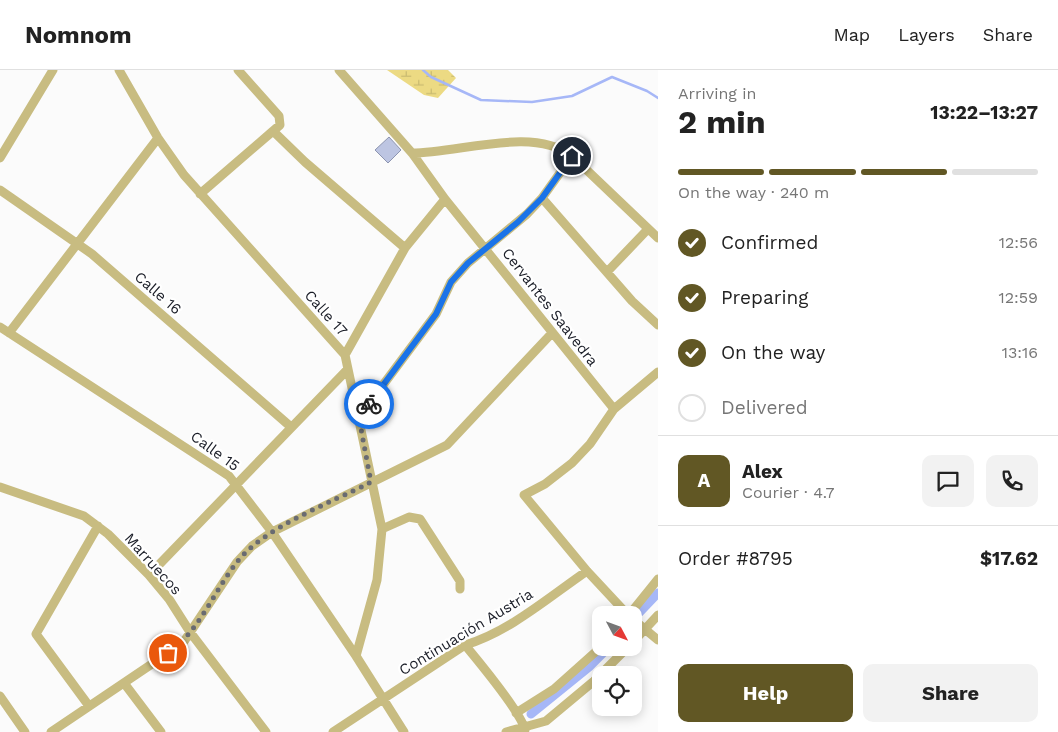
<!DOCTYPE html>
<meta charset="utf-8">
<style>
body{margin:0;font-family:"Work Sans",sans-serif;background:#f2f2f2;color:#222;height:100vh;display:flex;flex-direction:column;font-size:19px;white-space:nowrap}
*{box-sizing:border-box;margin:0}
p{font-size:16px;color:#767676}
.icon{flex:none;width:28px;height:28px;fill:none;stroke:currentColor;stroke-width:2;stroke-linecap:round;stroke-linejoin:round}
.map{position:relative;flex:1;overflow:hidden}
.drawer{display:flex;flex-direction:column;background:#fff;width:400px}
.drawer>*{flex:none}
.needle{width:32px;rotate:131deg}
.tools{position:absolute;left:592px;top:536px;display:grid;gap:10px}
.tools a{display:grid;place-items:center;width:50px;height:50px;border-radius:10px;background:#fff;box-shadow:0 2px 12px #0003;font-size:25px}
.pin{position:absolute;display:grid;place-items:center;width:42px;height:42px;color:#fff;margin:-21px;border:2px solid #fff;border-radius:50%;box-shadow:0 1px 5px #0007}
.courier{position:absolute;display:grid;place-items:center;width:50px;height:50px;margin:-25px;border:4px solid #1a73e8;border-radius:50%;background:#fff;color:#222;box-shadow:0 1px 6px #0007}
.overview em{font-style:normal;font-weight:700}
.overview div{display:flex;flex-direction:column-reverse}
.overview{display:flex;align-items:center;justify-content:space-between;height:85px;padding:0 20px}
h1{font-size:32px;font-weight:700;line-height:38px}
.bar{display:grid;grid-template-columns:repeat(4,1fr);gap:8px 5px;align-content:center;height:60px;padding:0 20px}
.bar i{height:6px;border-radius:4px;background:#e0e0e0}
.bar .selected{background:#615724}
.bar p{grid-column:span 4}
.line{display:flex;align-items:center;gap:12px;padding:0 20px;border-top:1px solid #e0e0e0}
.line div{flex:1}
.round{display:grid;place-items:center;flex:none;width:52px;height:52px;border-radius:10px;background:#f2f2f2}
ol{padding:0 20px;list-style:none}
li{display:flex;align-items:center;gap:15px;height:55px}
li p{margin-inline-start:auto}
li .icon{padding:5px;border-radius:50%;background:#615724;color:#fff;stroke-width:4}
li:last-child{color:#767676}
li i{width:28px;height:28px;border:2px solid #e0e0e0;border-radius:50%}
.primary-button{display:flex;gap:10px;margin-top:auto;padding:10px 20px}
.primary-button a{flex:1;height:58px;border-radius:10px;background:#615724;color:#fff;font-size:20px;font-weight:700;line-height:58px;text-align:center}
.primary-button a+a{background:#f2f2f2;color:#222}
header{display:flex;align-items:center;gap:30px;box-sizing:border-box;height:70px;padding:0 25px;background:#fff;border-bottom:1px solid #e0e0e0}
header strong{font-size:24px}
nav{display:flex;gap:28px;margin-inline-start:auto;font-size:18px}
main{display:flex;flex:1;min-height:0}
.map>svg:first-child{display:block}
.wetland{fill:url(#wetland-marsh)}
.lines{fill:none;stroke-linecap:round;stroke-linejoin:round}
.stream{stroke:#a6b7f7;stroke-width:2.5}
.canal{stroke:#a6b7f7;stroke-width:9}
.building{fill:#bdc5e2;stroke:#8d95b0}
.minor{stroke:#c8bc81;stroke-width:9}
.done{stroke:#696b71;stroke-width:5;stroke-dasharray:0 9}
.route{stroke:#1a73e8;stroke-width:6}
.labels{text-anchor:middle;stroke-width:4.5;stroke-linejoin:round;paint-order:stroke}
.street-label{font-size:15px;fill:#1a1d27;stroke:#fff}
</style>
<header>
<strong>Nomnom</strong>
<nav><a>Map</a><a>Layers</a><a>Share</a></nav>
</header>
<main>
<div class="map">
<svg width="658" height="662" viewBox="0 0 658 662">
<defs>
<pattern id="wetland-marsh" width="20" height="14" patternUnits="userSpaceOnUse" patternTransform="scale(1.25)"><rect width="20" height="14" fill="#ecda83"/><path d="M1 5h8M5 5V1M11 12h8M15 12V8" fill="none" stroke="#cabb71"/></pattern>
</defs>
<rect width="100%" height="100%" fill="#fbfbfb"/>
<!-- wetland -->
<path class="wetland" d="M387 0H448L456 8 438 28 424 25Z"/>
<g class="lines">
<!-- stream -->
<path class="stream" d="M423 0 431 7 481 30 532 32 572 26 612 7 647 21 658 28"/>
<!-- canal -->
<path class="canal" d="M639 543 658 523
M531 644 589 597 608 578"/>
</g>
<!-- building -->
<path class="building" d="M389 67 401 80 388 93 375 80Z"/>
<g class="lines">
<!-- minor -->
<path class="minor" d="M119 0 158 68 184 105 345 285 382 459 377 510 356 586
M238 0 279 46 280 55 273 61 305 92 405 178
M339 0 412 83 445 129 614 339
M412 83C460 83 532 56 572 86L658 168
M0 88 53 0
M0 120 92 184 291 357
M200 124 273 61
M542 128 632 231 658 255
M607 202 648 159
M0 257 229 406 272 462 356 586 404 662
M9 263 158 68
M345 285 405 178 445 129
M358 343 371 331 436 244 451 212 468 193 527 144 542 128 572 86
M0 417 84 446 108 464 149 505 169 529 190 562 266 662
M382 459 409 447 420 449 460 511V519
M149 505 348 299
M628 545 587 501 524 425 545 414 572 393 590 374 614 339 658 302
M629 545 658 509
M634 550 658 570
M634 571 658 545
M465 575C479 592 521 642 525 660
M124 613 161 662
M0 626 25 662
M89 636 36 564 98 456
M516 643 554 619 601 577
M51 662 183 573 237 492 252 476 272 462 447 375 552 263
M333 662 465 575C509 562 549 527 587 501
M506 662 546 651 594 611 627 578"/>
</g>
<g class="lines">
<!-- done -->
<path class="done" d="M168 583C199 562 214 521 237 492 264 457 331 433 371 412L358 343 369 334"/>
<!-- route -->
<path class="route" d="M369 334 436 244 451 212 468 193 518 152 542 128 572 86"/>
</g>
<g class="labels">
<!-- street labels -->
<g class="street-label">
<text transform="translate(158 223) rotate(41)" y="5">Calle 16</text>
<text transform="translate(550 237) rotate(52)" y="5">Cervantes Saavedra</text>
<text transform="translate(326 243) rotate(48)" y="5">Calle 17</text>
<text transform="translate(215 381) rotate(36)" y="5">Calle 15</text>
<text transform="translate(153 494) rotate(48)" y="5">Marruecos</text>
<text transform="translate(466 562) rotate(-31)" y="5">Continuación Austria</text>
</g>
</g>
</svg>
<div class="tools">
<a><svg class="needle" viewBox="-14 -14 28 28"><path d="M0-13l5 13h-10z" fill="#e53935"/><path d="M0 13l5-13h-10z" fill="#767676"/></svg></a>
<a><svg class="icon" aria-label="locate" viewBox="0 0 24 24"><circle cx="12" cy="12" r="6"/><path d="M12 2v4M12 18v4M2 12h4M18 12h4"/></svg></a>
</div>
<div class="pin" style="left:168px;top:583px;background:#ea580c"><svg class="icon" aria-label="bag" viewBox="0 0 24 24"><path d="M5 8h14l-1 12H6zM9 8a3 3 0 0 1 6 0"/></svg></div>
<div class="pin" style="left:572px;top:86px;background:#1f2937"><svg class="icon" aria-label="home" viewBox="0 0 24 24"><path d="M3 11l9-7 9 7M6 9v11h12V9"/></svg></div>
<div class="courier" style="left:369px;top:334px"><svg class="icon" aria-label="bike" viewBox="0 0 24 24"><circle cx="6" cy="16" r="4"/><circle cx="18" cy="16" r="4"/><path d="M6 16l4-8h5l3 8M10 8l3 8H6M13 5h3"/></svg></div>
</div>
<section class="drawer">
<div class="overview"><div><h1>2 min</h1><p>Arriving in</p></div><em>13:22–13:27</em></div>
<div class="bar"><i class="selected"></i><i class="selected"></i><i class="selected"></i><i></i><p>On the way · 240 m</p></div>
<ol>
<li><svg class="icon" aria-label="check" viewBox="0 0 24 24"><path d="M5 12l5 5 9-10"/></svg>Confirmed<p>12:56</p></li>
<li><svg class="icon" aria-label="check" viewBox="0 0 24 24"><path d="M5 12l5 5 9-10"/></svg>Preparing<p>12:59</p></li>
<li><svg class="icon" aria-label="check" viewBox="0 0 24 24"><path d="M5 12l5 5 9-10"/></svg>On the way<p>13:16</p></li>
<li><i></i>Delivered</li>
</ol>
<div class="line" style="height:90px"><b class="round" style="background:#615724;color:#fff">A</b><div><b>Alex</b><p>Courier · 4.7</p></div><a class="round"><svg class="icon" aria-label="chat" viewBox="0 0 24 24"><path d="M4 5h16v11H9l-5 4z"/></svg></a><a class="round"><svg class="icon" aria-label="phone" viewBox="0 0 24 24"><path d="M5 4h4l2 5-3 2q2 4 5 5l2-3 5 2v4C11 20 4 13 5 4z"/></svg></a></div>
<div class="line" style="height:65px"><div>Order #8795</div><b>$17.62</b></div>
<div class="primary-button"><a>Help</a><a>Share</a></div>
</section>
</main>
